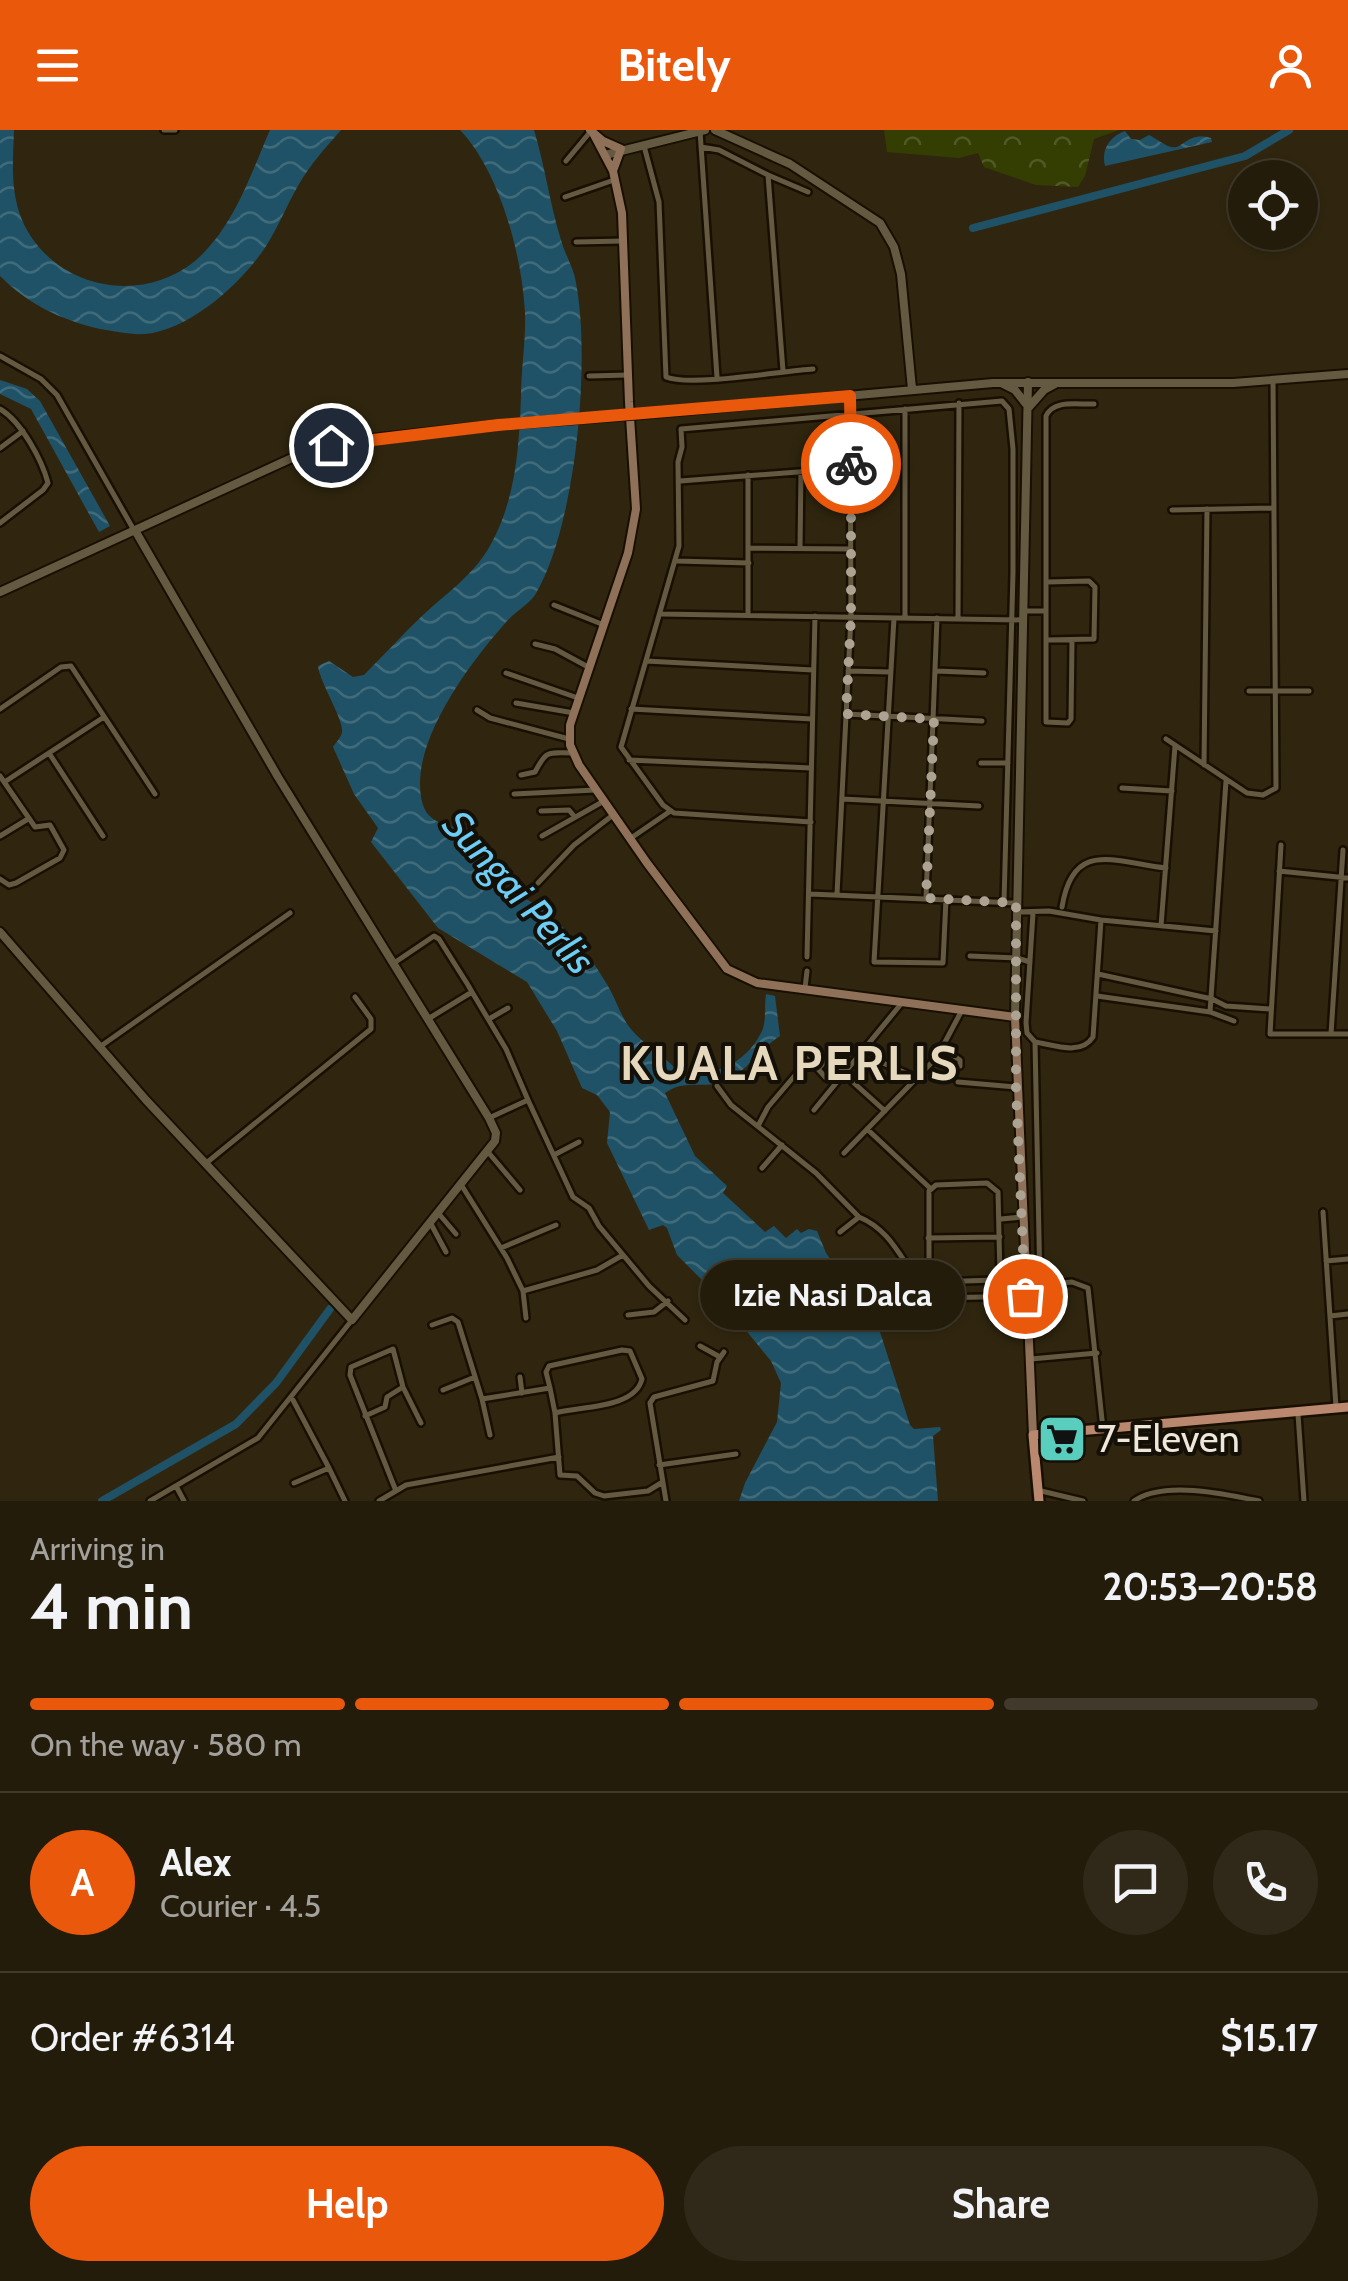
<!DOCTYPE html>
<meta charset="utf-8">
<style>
body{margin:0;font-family:Cabin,sans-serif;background:#302919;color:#f1f3f6;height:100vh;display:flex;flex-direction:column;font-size:38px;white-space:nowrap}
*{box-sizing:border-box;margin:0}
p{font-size:32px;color:#a3a19d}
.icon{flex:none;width:55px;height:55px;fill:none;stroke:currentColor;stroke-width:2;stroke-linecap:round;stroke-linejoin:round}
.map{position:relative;height:1371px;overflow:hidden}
.drawer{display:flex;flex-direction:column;background:#241c0b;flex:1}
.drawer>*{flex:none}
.controls{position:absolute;left:1228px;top:30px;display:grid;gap:20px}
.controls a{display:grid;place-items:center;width:90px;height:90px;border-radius:50%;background:#241c0b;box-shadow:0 2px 8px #0004,0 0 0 2px #413a2c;font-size:50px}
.pin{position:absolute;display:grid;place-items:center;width:85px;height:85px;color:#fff;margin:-42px;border:5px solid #fff;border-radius:50%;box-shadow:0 2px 10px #0007}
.courier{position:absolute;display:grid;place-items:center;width:100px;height:100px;margin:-50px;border:8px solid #ea580c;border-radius:50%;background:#fff;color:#222;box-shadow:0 2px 12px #0007}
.bubble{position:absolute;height:70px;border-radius:35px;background:#241c0b;box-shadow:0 2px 8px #0004,0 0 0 2px #413a2c;font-size:32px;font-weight:700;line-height:70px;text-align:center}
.summary em{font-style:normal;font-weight:700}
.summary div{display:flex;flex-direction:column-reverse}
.summary{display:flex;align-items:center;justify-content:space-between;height:170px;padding:0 30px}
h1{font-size:65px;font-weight:700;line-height:75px}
.bar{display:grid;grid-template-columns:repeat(4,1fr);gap:15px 10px;align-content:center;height:120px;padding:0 30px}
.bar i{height:12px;border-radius:8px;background:#413a2c}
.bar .active{background:#ea580c}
.bar p{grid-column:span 4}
.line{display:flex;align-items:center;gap:25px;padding:0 30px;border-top:2px solid #413a2c}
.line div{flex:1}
.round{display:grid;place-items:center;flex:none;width:105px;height:105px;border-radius:52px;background:#302919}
.button{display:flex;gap:20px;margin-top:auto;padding:20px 30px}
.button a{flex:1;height:115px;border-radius:60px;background:#ea580c;color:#fff;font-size:40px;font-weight:700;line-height:115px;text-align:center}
.button a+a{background:#302919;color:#f1f3f6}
header{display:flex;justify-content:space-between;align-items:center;height:130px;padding:0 30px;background:#ea580c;color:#fff;font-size:45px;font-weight:700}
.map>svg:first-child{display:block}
.forest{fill:url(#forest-crowns)}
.water{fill:url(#water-waves)}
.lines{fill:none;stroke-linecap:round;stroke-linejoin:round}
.canal{stroke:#1f5266;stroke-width:8}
.minor-casing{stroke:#180f00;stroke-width:10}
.tertiary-casing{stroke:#180f00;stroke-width:12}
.secondary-casing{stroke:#180f00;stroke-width:12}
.primary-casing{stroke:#180f00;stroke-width:14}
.minor{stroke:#645941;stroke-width:5}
.tertiary{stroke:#645941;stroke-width:8}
.secondary{stroke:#8f7058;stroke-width:8}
.primary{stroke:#ba876f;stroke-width:9}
.tertiary-bridge-casing{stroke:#180f00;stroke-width:12;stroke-linecap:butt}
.tertiary-bridge{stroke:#645941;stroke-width:8}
.done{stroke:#aca393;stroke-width:10;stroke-dasharray:0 18}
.route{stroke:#ea580c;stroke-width:12}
.labels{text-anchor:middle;stroke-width:8;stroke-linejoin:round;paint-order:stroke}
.poi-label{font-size:38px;fill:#eee7da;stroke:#141007;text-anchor:start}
.water-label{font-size:40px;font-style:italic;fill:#6ccef6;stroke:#141007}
.district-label{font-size:48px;font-weight:bold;letter-spacing:2.5px;fill:#e5d8bd;stroke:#141007}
</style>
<header><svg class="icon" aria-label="menu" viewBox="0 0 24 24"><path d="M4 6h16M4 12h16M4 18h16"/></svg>Bitely<svg class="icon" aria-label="person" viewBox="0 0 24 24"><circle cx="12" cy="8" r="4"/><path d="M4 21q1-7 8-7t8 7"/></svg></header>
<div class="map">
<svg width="1348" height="1371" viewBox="0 0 1348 1371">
<defs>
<pattern id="forest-crowns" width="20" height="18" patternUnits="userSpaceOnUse" patternTransform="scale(2.5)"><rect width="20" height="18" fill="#343d02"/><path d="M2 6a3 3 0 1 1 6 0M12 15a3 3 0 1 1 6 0" fill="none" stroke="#525926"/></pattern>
<pattern id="water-waves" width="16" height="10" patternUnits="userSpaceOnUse" patternTransform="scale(2.5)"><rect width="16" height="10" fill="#1f5266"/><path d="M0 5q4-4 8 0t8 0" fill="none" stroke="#406b7b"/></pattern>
</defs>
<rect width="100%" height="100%" fill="#30260f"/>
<!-- forest -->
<path class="forest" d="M884 0H1119L1094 9 1085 46 1078 57 1036 55 984 37 978 23 959 28 887 22Z"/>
<!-- water -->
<path class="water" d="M0 0H14C13 31 10 61 22 90 51 157 139 177 195 131 233 99 251 44 270 0H341C326 17 310 35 299 54 286 76 277 101 262 122 238 156 189 200 145 204 131 205 114 201 100 199 61 190 28 174 0 146Z
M460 0H534C545 36 550 75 561 110 565 125 574 138 576 153 591 231 576 397 535 465 528 475 515 482 507 491 472 530 419 601 420 655 421 712 465 683 491 719 498 729 497 743 500 755 547 776 582 811 608 856 616 869 620 885 630 898 644 916 667 925 681 946 713 945 745 935 761 903 767 893 764 876 766 864L775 866 780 906C760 918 747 942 725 951 703 960 686 948 665 963L695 1026 727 1056 723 1063 765 1102 774 1096 786 1108 797 1099 801 1103 809 1099 817 1101 826 1123 875 1193 881 1191 886 1199 880 1202 910 1295 914 1299 940 1297 941 1300 933 1306 938 1371H739L745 1353 777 1292 781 1253 771 1231 719 1167 677 1125 667 1098 663 1095 649 1100 607 1013 610 982 597 965 582 958 557 901 527 852 438 798 371 712 378 698 354 664 333 617C336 612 341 608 342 602 344 590 320 553 318 536L329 531 353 547 364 545C384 525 403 504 423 485 447 463 475 444 491 414 516 368 519 318 521 267 521 239 526 211 525 183 522 125 500 42 460 0Z
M1125 1 1131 9 1140 10 1149 5C1155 8 1166 16 1171 17 1183 20 1187 1 1211 8L1212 12 1105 36C1101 20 1109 7 1125 1Z
M0 250 27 259 40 271 110 396 99 402 31 279 0 264Z"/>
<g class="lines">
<!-- canal -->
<path class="canal" d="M973 98 1245 26 1289 0
M102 1371 236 1294 276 1253 330 1179"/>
<!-- minor casing -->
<g class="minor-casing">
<path id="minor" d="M164 0H175
M700 1 717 247
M644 16 659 72 666 247C691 257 781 241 813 239
M701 17 719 20 768 45 783 241
M566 31 591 1
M768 45 808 62
M565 67 614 50
M576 112 623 111
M0 226 41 249 57 265 135 402
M589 246 628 245
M0 279C21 291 42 330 48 353L43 360 0 393
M0 318 23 301
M748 345V485
M680 351 851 338
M1172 380 1274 378
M749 418 851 419
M800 418 801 342
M677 431 749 433
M1047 452 1089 451 1095 457 1094 509 1047 510
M554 475 604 495
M1025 481H1046
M662 484 1024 490
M894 488 874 832 943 833 946 769
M905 488V279
M958 489 959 273
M1072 511 1071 589 1068 593 1046 592V286C1054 269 1078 275 1094 274
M535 514 555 519 590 538
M646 531 813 540
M848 541 890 542
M937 541 984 543
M506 543 578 568
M1249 561H1309
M516 573 574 583
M0 579 61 537 71 536 155 664
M631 579 812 589
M477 580 490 588 569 609
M846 584 982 591
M1166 609 1247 663 1263 665 1276 658 1273 251
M49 623 103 706
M629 630 811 638
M981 633H1008
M1204 635 1207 379
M521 645 535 642C547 619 548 623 573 623
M0 646 35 697 50 695 64 720 60 728 16 753 9 755 0 749
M6 651 104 587
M1122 658 1172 661
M514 664 595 660
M842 669 979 676
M541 681 569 680 574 686
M811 692 674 683 663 675 621 617 679 416 678 332 682 317 681 299 1002 271 1009 279 1013 319V443L1004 772
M0 706 28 689
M542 706 604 671
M631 708 669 682
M1281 715 1270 904H1348
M1279 741 1348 748
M538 753 574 715 613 685
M810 764 1016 773
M837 764 851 487 850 266
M926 768 937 488
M1062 777C1073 709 1114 732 1166 738
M1016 782 1049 781 1101 790 1216 801
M1033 783 1026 893 1027 903 1035 912 1040 1156
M1161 796 1175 616
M970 826 1017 828 1030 832
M807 827 815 486
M394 833 434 806 439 809 468 855 472 862 428 889
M1098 844 1212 869 1226 876 1270 879
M805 858 807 841
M472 862 506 919 528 970 489 988
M1097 866 1210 882 1234 891
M1210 882 1226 651
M489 889 508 878
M1331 904 1343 720
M1035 912C1054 915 1081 926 1093 907L1101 790
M101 916 290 783
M866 917 883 933 917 948
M943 919 960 930V936
M806 928 818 939 829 927 845 943
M818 939 826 948
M844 944 885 981
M958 952 1016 957
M717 956 731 975 816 1043 859 1087
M528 970 573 1067 589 1078 599 1096 649 1156 685 1190
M814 980 901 874
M758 996 768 977 797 943
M867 999 931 1059
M488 1022 520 1060
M844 1023 937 927 961 882
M554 1025 579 1012
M205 1034 371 899V889L355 867
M762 1038 782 1015
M987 1053 998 1062 1000 1147 995 1150 935 1152 929 1143V1061L936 1055Z
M462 1056 507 1128 523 1161 597 1140 623 1125
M1323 1082 1336 1277
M439 1084 456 1104
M1001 1089 1022 1087
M431 1094 446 1122
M840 1102 859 1087C898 1103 904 1143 934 1168L1025 1166
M928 1108 1000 1107
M501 1118 556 1095
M1326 1131 1348 1129
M1028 1156 1072 1152 1088 1158 1103 1299
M523 1161 526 1188
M628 1185 654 1182 668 1171
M1330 1186 1348 1184
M432 1195 452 1188 458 1192 482 1269 550 1258 546 1242 549 1236 622 1220 630 1221 642 1249C635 1279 579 1276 555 1283L560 1345 577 1346 595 1363 604 1366 648 1361 661 1353
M700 1216 720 1227
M1031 1229 1097 1223
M520 1247 522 1263
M550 1258 555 1283
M443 1260 475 1247
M482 1269 490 1305
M293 1270 329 1338
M1298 1284 1304 1371
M365 1286 385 1277 387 1267 403 1257
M659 1335 736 1324
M294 1353 329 1338 345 1371
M176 1356 184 1371
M1037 1360 1083 1371
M396 1361 350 1245 351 1237 393 1219 403 1257 421 1293
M150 1371 258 1308 352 1190
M379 1371 406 1355 559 1327
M666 1371 650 1273 654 1267 713 1251 717 1232 724 1222
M1134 1371C1163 1350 1226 1364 1259 1371"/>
</g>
<!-- tertiary casing -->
<g class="tertiary-casing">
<path id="tertiary" d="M715 0 790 34 880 93 894 117 901 144 912 259
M605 25 705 0
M1003 254 1015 260 1026 274
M1029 277 1044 260 1055 254
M643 284 993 253H1233L1348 244
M0 462 305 322 352 311 498 295
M0 802 146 970 352 1190 495 1011 496 1003 489 988 278 647 136 402
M1015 887 1028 252"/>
</g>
<!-- secondary casing -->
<g class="secondary-casing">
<path id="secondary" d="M590 0 603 11 621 19 613 41
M594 5 613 41 622 83 629 272 636 379 628 423 570 595V615L579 635 647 733 727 839 757 853 1015 887 1033 1305"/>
</g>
<!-- primary casing -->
<g class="primary-casing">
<path id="primary" d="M1039 1371 1033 1305 1348 1277"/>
</g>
<!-- minor -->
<use href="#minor" class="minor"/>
<!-- tertiary -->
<use href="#tertiary" class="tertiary"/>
<!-- secondary -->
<use href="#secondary" class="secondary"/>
<!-- primary -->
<use href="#primary" class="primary"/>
<!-- tertiary-bridge casing -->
<g class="tertiary-bridge-casing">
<path id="tertiary-bridge" d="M498 295 643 284"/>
</g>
<!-- tertiary-bridge -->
<use href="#tertiary-bridge" class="tertiary-bridge"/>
</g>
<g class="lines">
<!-- done -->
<path class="done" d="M851 334V487L846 584 934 589 926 768 1016 773V958L1025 1166"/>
<!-- route -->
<path class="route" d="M331 315 498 295 850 266 851 334"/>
</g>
<!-- icons -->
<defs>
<g id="supermarket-square" transform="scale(2.5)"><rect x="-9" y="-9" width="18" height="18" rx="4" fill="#59cebe" stroke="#141007"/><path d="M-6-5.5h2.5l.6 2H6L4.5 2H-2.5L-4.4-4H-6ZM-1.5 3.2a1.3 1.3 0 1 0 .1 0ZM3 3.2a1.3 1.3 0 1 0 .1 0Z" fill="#111"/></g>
</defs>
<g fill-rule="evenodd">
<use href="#supermarket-square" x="1062" y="1309"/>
</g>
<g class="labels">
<!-- poi labels -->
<g class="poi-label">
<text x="1097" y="1322">7-Eleven</text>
</g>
<!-- water labels -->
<g class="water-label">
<text transform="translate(519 762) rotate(48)" y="14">Sungai Perlis</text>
</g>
<!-- district labels -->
<g class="district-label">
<text x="790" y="950">KUALA PERLIS</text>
</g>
</g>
</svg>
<div class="controls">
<a><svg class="icon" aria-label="locate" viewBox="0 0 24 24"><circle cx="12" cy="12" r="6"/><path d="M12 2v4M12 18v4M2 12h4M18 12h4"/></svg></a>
</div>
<div class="pin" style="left:1025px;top:1166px;background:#ea580c"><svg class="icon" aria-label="bag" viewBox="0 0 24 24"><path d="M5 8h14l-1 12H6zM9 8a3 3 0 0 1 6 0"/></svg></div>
<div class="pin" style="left:331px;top:315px;background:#1f2937"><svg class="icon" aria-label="home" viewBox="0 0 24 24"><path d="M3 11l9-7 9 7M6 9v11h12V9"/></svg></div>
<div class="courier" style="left:851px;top:334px"><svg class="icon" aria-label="bike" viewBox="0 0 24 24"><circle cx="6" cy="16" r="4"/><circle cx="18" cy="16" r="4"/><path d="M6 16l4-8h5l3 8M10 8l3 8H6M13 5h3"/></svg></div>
<div class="bubble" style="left:700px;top:1130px;width:265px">Izie Nasi Dalca</div>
</div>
<section class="drawer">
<div class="summary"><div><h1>4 min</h1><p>Arriving in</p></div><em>20:53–20:58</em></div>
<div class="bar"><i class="active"></i><i class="active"></i><i class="active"></i><i></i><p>On the way · 580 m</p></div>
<div class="line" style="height:180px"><b class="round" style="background:#ea580c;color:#fff">A</b><div><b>Alex</b><p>Courier · 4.5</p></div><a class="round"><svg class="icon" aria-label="chat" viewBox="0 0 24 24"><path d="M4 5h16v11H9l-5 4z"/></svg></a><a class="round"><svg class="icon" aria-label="phone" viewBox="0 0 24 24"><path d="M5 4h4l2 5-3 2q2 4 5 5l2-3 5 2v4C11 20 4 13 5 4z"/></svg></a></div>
<div class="line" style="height:130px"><div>Order #6314</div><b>$15.17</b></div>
<div class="button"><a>Help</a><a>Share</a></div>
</section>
